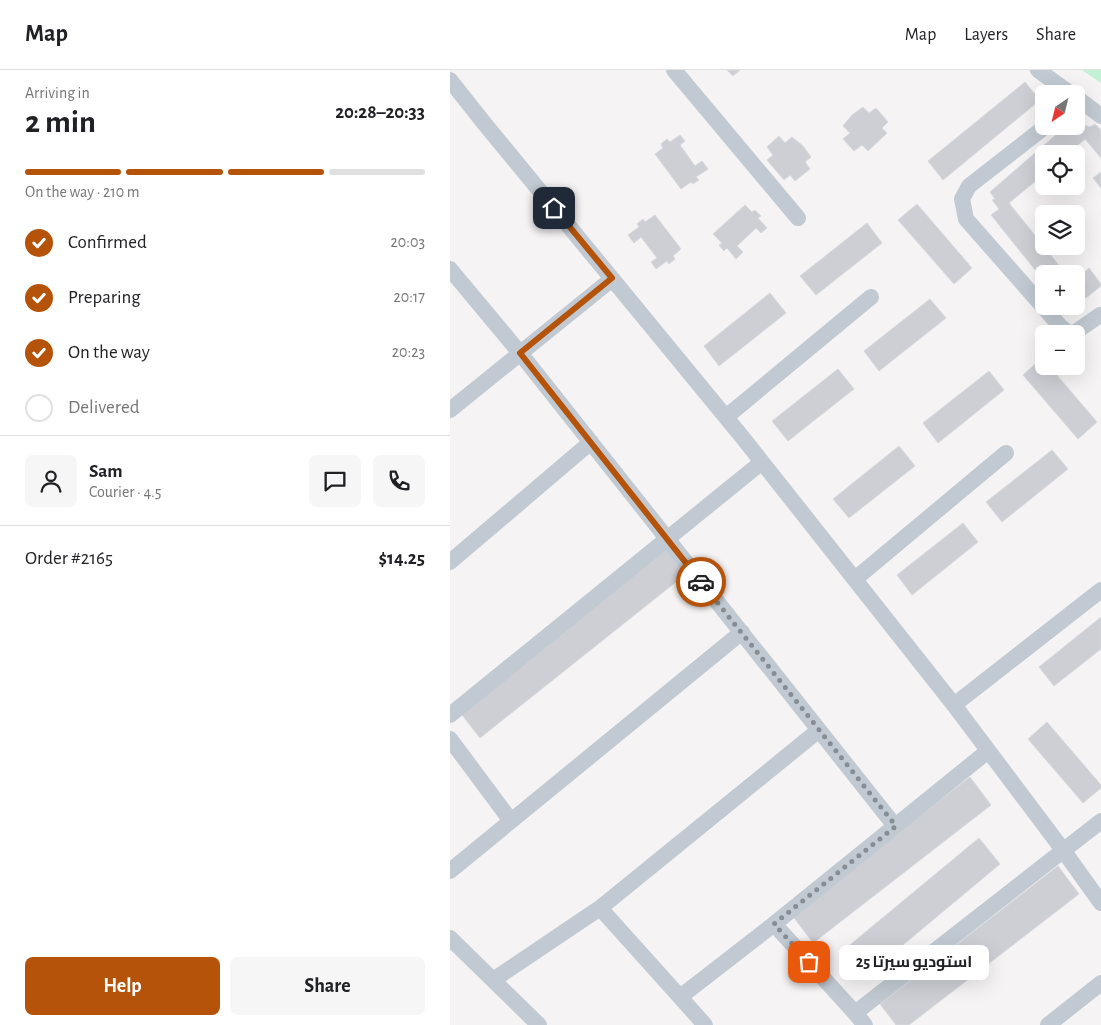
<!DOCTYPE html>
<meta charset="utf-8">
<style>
body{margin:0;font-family:"Alegreya Sans",Cairo,sans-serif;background:#f6f6f6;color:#202124;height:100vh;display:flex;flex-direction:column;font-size:19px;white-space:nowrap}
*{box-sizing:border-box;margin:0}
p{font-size:16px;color:#757577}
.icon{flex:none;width:28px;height:28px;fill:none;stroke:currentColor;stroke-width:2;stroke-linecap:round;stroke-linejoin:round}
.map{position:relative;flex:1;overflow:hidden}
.drawer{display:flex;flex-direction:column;background:#fff;width:450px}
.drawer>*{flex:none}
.needle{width:32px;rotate:215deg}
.tools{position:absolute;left:585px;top:15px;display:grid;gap:10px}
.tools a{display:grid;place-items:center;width:50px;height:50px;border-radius:8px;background:#fff;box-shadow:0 5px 20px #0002;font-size:25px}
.pin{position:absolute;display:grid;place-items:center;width:42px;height:42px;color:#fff;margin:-21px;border-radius:10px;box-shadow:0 2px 8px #0006}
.courier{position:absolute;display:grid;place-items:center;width:50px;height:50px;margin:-25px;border:4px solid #b45309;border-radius:50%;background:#fff;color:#222;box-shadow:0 1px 6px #0007}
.bubble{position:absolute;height:35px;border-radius:8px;background:#fff;box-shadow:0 5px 20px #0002;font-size:16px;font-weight:700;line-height:35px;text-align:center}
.headline em{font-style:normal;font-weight:700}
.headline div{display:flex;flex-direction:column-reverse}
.headline{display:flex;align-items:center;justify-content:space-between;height:85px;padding:0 25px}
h1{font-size:32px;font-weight:700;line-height:38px}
.bar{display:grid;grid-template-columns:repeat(4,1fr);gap:8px 5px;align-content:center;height:60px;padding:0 25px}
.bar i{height:6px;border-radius:4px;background:#e0e0e0}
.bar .on{background:#b45309}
.bar p{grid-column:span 4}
.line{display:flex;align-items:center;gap:12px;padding:0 25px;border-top:1px solid #e0e0e0}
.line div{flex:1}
.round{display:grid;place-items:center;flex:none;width:52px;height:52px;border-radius:8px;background:#f6f6f6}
ol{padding:0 25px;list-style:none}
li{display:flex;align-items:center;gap:15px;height:55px}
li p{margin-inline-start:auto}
li .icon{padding:5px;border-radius:50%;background:#b45309;color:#fff;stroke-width:4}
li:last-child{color:#757577}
li i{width:28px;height:28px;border:2px solid #e0e0e0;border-radius:50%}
.action{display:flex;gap:10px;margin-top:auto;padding:10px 25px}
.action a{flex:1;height:58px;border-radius:8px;background:#b45309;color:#fff;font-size:20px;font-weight:700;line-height:58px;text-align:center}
.action a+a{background:#f6f6f6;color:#202124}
header{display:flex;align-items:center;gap:30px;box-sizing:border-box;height:70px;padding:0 25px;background:#fff;border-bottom:1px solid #e0e0e0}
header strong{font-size:24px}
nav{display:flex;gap:28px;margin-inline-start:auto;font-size:18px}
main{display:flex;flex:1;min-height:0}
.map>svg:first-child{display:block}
.green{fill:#c3f1d5}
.building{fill:#cdcfd5;stroke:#d7d9de}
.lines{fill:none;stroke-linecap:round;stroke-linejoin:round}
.minor{stroke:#c1cad2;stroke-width:16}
.done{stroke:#868d94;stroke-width:5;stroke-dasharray:0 9}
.route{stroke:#b45309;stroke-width:6}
</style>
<header>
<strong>Map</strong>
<nav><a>Map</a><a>Layers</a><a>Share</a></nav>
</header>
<main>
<section class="drawer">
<div class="headline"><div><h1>2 min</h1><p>Arriving in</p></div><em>20:28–20:33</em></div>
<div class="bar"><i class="on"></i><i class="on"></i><i class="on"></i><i></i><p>On the way · 210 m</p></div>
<ol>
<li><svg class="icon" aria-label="check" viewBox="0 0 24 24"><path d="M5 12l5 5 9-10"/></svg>Confirmed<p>20:03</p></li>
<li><svg class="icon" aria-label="check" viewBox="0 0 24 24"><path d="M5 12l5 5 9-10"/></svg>Preparing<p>20:17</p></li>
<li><svg class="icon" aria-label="check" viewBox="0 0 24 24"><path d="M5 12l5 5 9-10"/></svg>On the way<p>20:23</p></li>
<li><i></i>Delivered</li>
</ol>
<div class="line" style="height:90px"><a class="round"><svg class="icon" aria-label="person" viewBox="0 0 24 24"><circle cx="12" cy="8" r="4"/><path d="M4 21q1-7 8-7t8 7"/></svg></a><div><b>Sam</b><p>Courier · 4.5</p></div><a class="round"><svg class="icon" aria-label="chat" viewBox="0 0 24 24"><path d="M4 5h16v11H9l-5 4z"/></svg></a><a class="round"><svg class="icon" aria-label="phone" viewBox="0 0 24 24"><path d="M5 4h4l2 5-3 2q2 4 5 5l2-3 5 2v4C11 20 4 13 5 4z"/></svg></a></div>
<div class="line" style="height:65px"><div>Order #2165</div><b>$14.25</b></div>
<div class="action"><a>Help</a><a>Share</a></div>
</section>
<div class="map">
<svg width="651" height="955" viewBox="0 0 651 955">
<rect width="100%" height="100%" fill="#f5f3f3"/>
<!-- green -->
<path class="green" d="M632 0H651V13Z"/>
<!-- building -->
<path class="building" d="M277 0H290L283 6Z
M575 12 590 30 493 110 478 91Z
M413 37 419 43 426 38 438 52 432 58 437 63 418 81 412 75 404 81 393 69 400 63 393 56 402 45Z
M645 54 651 60V88L635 69 618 84H594V104L559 133 616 204H594V211L541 145 549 139 542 130 545 129 540 122 616 56H626L629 60 634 55 640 57Z
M230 65 235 71 230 75 245 96 252 91 258 99 246 107 249 110 243 114 241 112 231 119 205 84 213 78 211 74 217 69 220 72Z
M329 66 335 73 342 67 353 76 361 87 355 92 360 99 345 111 340 105 334 110 317 90 323 85 317 77Z
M651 102V118L643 108Z
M467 134 522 198 504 214 448 150Z
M295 135 302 142 305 140 311 146 308 148 317 158 311 163 306 158 287 176 293 182 286 189 277 178 274 181 269 175 272 173 263 164Z
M205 145 231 179 223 186 225 189 219 194 217 191 206 199 201 192 207 188 191 167 184 173 178 165 189 157 187 154 193 149 195 152Z
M417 153 432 173 366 225 350 206Z
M639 198 651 214V216L636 228 628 218 626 219V208H628Z
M320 223 336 243 269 296 254 276Z
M480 229 496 248 429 301 414 281Z
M592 288 594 290V296H599L647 352 628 369 573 305Z
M388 299 404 319 338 371 322 351Z
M539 301 554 320 488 373 473 353Z
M449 376 465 396 399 448 383 429Z
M602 380 618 399 552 452 536 432Z
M513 453 528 472 462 525 447 505Z
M214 476 236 504 30 668 9 641Z
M651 547V579L604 616 589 597Z
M597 652 651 715V718L633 733 578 669Z
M520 707 541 735 363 873 342 845Z
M529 768 550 794 411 910 389 884Z
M608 796 629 824 459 955H446L430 934Z"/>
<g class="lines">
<!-- minor -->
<path class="minor" d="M224 0 348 148
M588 0 621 24
M0 10 34 53 293 368 504 635 613 780 651 833
M630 30 651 46
M596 56 519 116 512 129 516 149 610 256 617 262 624 263 650 245
M0 199 70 283 445 756
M0 340 162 209
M276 347 421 227
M0 492 141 372
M405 509 556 383
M504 635 651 520
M0 645 312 392
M0 669 61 751
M0 801 292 562
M324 854 538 681
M0 868 89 955
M43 910 150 838
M230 927 150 838 369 660
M255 955 230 927 324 854 405 943
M415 955 405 943 651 751
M598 955 651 913"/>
</g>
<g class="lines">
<!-- done -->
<path class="done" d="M251 512 446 756 324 854 359 892"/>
<!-- route -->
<path class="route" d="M104 138 162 208 70 283 251 512"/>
</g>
</svg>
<div class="tools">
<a><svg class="needle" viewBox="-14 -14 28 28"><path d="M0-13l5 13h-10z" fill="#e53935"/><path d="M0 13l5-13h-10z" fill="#757577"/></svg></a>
<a><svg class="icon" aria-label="locate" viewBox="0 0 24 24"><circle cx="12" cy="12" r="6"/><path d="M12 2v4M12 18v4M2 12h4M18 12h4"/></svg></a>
<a><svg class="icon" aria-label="layers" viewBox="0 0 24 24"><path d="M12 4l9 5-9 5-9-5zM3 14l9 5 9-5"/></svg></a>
<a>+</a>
<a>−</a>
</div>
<div class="pin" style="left:359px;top:892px;background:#ea580c"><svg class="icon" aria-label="bag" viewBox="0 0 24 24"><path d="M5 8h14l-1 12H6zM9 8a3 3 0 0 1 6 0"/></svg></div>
<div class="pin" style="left:104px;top:138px;background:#1f2937"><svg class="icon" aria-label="home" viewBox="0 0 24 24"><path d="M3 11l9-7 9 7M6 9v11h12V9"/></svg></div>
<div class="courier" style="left:251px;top:512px"><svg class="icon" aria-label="car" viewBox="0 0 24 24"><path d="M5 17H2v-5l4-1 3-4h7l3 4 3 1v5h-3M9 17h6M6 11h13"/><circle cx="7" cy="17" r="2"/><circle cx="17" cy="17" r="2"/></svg></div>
<div class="bubble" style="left:389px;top:875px;width:150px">استوديو سيرتا 25</div>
</div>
</main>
